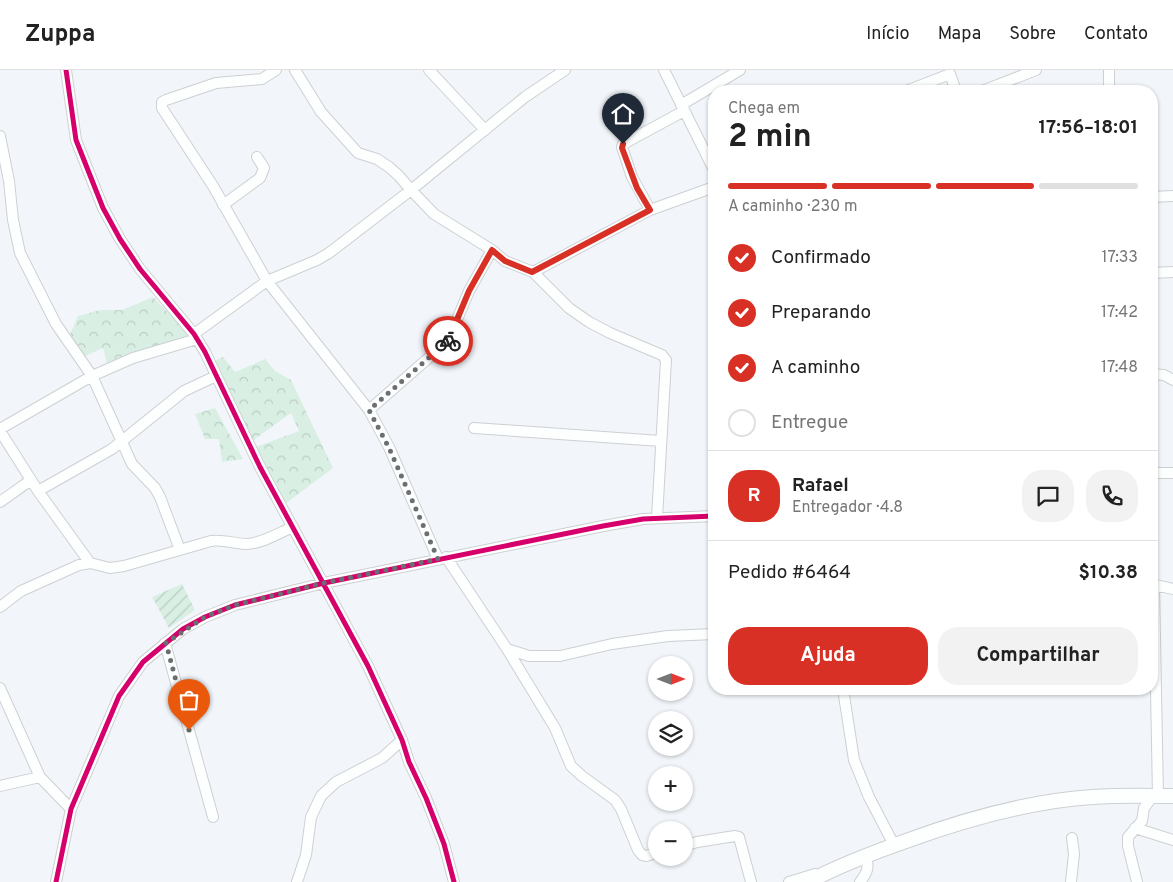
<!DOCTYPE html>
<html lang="pt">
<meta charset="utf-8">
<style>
body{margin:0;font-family:Overpass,sans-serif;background:#f2f2f2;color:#222;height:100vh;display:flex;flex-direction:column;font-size:19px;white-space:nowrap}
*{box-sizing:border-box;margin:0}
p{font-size:16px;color:#767676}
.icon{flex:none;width:28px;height:28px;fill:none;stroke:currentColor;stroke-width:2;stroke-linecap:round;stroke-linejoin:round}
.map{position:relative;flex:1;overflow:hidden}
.panel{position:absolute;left:708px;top:15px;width:450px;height:610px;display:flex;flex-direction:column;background:#fff;border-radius:20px;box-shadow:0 1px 4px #0004}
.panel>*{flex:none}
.needle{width:32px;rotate:90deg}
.buttons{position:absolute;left:648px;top:586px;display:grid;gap:10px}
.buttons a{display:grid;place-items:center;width:45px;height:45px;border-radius:50%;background:#fff;box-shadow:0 1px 4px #0004;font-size:25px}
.pin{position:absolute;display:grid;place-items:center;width:42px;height:42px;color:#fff;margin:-51px -21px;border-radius:50% 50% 50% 0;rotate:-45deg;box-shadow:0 0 5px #0007}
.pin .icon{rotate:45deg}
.courier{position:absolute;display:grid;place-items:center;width:50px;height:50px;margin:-25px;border:4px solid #d93025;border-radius:50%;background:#fff;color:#222;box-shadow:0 1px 6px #0007}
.headline em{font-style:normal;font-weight:700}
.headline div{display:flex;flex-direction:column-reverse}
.headline{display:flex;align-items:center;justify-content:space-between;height:85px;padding:0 20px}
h1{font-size:32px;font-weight:700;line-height:38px}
.bar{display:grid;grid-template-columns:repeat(4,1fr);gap:8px 5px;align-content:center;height:60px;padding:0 20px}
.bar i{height:6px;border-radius:4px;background:#e0e0e0}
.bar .on{background:#d93025}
.bar p{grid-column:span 4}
.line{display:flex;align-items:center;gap:12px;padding:0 20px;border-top:1px solid #e0e0e0}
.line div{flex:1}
.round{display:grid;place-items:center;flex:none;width:52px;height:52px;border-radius:20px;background:#f2f2f2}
ol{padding:0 20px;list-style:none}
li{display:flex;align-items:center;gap:15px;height:55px}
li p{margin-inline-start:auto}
li .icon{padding:5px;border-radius:50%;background:#d93025;color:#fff;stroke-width:4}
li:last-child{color:#767676}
li i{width:28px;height:28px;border:2px solid #e0e0e0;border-radius:50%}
.button{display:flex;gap:10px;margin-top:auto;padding:10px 20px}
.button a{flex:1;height:58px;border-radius:20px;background:#d93025;color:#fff;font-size:20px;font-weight:700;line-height:58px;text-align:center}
.button a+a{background:#f2f2f2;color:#222}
header{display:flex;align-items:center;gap:30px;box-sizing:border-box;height:70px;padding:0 25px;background:#fff;border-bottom:1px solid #e0e0e0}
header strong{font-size:24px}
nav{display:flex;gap:28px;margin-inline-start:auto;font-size:18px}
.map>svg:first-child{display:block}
.forest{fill:url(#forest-crowns)}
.garden{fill:url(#garden-furrows)}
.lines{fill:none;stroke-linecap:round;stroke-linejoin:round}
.minor-casing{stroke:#cdd0d3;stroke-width:12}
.secondary-casing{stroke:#cdd0d3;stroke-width:16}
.minor{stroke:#fdfefe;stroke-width:10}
.secondary{stroke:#fdfefe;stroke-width:14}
.cycleway-casing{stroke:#fff;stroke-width:8}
.cycleway{stroke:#d6006c;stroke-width:5}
.done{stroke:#6b6f72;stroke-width:5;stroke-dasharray:0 9}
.route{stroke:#d93025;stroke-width:6}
</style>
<header>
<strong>Zuppa</strong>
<nav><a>Início</a><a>Mapa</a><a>Sobre</a><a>Contato</a></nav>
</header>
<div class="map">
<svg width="1173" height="812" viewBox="0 0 1173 812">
<defs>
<pattern id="forest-crowns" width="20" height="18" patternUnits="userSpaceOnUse" patternTransform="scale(1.25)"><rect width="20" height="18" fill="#d9efe4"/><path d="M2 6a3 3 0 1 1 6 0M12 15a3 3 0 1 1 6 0" fill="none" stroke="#bacdc4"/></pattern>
<pattern id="garden-furrows" width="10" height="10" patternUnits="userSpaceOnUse" patternTransform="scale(1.25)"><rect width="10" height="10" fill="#d9efe4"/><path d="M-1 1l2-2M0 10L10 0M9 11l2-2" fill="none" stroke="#bacdc4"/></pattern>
</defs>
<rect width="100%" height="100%" fill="#f2f6fa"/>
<!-- forest -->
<path class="forest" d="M153 227 191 266 107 294 103 278 83 287 69 267 78 246 100 240H122Z
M223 287 235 302 265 289 275 301 291 310 333 398 285 434 256 377 299 361 291 343 251 372 210 293Z
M215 338 243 389 222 392 219 369H205L195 344Z"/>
<!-- garden -->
<path class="garden" d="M182 514 195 540 169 558 152 527Z"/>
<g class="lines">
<!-- minor casing -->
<g class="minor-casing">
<path id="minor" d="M66 0 76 70 103 138 120 169 140 199 194 264 205 282 260 397 368 596 402 670 409 692 426 728 444 774 454 812
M276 0 262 9 216 13 166 30 162 32V38L213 116 267 211 369 340 389 377 438 489
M295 0 321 42 358 83 377 89 389 97 399 106 411 120 434 144 492 180 505 191 533 202 569 238 589 252 610 263 662 285 666 290 657 448
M429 0 485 60
M664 0 714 100
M906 21 950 4 956 21
M982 21 1036 0
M1109 21V0
M681 35 740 0
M0 66 9 111 13 150 20 183 56 254 92 306 132 394 155 418 160 427 180 480
M1151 127 1173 126
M223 135 260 108 264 98 257 87
M650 140 632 107 622 77 623 74 684 41
M533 202 650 140 714 117
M1151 203 1173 202
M194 264 267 211 317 190 329 183 411 120 525 27 565 0
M1151 304 1164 305 1173 310
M369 340 448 271 469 221 492 180
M474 358 661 371
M0 359 92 306 133 288 197 269
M0 361 38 421 90 493
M1151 403H1173
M38 421 112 379 184 321 216 306
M0 432 31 410
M446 487 507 579 555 658 571 696 582 706 615 730 621 739 638 780 642 785 646 786 656 783
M1151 514 1173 519
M1154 515 1158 726
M0 537 21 521 79 495 90 493 110 498 124 496 211 471C224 469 235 474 247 474 263 473 279 463 293 457
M165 573 213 747
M507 579 529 586H560L612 574 668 566 714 564
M0 618 40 707 71 739
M843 619 854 690 869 727 894 775
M0 716 40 707
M1135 758 1173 770
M684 776 697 772 735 766 739 767 751 812
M56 812 71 739 119 626 143 592 183 559 205 547 235 535 324 513 603 456 643 449 714 446
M297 812 306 785 311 747 321 726 336 712 382 688 402 670
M789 812 815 804
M860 812C868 802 869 797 866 785
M1071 812 1074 784 1072 768
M1137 812 1128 776V767L1142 751 1144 738 1153 726"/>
</g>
<!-- secondary casing -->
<g class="secondary-casing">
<path id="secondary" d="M808 812C840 795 872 783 906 771 966 749 1029 731 1093 727 1120 725 1147 726 1173 726"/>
</g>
<!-- minor -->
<use href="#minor" class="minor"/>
<!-- secondary -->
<use href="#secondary" class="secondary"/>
<!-- cycleway casing -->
<g class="cycleway-casing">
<path id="cycleway" d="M66 0 76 70 103 138 120 169 140 199 194 264 205 282 260 397 368 596 402 670 409 692 426 728 444 774 454 812
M56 812 71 739 119 626 143 592 183 559 205 547 235 535 324 513 603 456 643 449 714 446"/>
</g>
<!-- cycleway -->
<use href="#cycleway" class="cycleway"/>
</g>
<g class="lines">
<!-- done -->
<path class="done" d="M189 660 166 573 205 547 235 535 324 513 438 489 389 378 369 340 448 271"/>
<!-- route -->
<path class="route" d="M448 271 469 221 492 180 505 191 532 202 650 140 637 118 622 78 623 74"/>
</g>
</svg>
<div class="buttons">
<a><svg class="needle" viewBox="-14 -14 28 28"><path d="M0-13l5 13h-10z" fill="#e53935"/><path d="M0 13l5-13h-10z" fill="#767676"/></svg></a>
<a><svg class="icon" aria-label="layers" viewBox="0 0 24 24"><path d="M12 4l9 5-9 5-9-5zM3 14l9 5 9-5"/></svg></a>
<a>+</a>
<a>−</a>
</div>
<div class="pin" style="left:189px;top:660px;background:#ea580c"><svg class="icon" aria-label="bag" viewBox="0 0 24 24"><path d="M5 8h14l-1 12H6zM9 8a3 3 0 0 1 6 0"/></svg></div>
<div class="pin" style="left:623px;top:74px;background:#1f2937"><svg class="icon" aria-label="home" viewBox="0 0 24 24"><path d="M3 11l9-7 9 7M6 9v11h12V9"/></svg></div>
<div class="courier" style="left:448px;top:271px"><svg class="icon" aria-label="bike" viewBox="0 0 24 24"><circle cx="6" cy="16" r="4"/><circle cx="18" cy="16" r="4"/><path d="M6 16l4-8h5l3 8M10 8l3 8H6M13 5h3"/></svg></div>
<section class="panel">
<div class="headline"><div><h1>2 min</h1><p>Chega em</p></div><em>17:56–18:01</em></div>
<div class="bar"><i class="on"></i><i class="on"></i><i class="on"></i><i></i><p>A caminho · 230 m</p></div>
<ol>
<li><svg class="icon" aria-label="check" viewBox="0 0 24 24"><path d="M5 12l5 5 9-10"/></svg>Confirmado<p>17:33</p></li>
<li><svg class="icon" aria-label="check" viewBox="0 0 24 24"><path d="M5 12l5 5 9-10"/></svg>Preparando<p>17:42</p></li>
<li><svg class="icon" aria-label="check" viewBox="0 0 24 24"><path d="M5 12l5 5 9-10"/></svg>A caminho<p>17:48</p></li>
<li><i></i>Entregue</li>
</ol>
<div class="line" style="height:90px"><b class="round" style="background:#d93025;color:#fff">R</b><div><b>Rafael</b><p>Entregador · 4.8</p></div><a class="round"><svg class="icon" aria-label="chat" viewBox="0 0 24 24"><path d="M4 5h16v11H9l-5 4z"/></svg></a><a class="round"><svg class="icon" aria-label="phone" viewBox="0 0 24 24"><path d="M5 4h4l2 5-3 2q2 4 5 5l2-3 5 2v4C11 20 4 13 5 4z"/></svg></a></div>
<div class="line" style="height:65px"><div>Pedido #6464</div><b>$10.38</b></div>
<div class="button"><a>Ajuda</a><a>Compartilhar</a></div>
</section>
</div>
